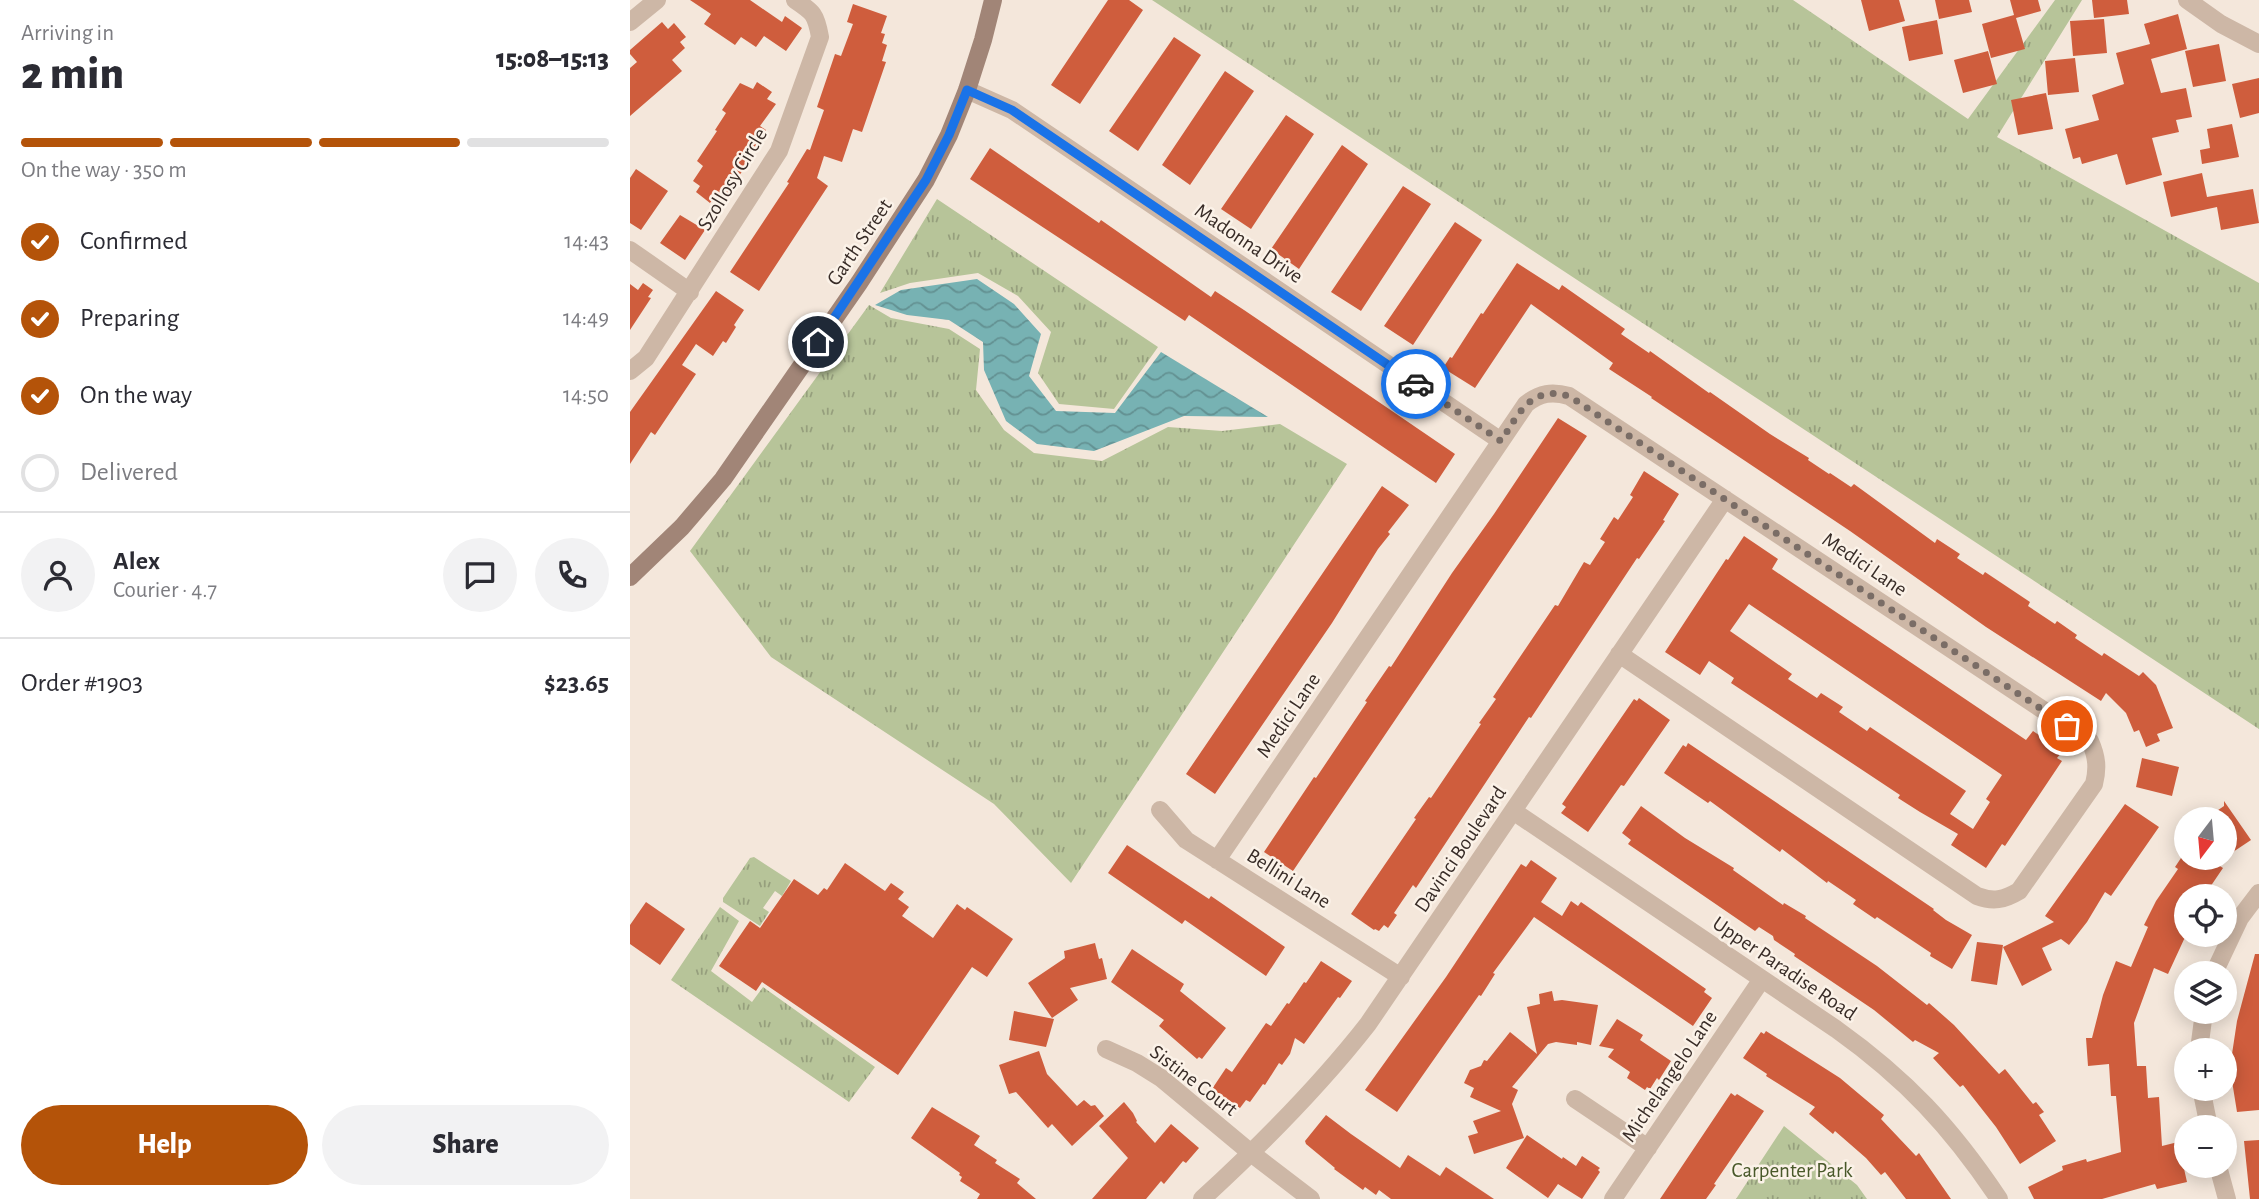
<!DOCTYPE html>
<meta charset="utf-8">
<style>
body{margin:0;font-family:"Alegreya Sans",sans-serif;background:#f2f2f3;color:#2b2b33;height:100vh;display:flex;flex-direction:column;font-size:26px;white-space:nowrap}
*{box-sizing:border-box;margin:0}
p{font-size:23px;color:#7c7c81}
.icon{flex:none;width:38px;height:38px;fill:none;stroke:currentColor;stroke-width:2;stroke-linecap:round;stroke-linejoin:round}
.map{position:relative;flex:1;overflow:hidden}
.details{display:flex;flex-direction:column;background:#fff;width:630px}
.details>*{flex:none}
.needle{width:46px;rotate:196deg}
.controls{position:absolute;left:1544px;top:807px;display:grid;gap:14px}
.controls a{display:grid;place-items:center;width:63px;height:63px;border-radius:50%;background:#fff;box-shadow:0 4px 18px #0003;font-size:35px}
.pin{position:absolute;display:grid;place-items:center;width:60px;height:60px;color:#fff;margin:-30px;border:4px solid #fff;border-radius:50%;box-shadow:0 2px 7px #0007}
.courier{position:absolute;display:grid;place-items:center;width:70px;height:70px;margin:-35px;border:5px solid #1a73e8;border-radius:50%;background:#fff;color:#222;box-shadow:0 2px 9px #0007}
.head em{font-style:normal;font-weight:800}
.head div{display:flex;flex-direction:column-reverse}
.head{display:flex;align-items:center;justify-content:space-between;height:119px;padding:0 21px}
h1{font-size:46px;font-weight:800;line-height:52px}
.bar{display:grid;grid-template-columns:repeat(4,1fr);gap:10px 7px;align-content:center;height:84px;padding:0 21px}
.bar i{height:9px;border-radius:5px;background:#e1e1e2}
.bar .active{background:#b45309}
.bar p{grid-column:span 4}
.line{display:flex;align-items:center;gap:18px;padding:0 21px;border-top:2px solid #e1e1e2}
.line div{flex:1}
.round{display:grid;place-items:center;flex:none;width:74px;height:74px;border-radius:37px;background:#f2f2f3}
ol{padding:0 21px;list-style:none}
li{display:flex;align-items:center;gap:21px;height:77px}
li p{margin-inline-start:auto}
li .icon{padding:7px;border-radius:50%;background:#b45309;color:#fff;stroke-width:4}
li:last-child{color:#7c7c81}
li i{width:38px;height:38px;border:4px solid #e1e1e2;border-radius:50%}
.button{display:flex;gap:14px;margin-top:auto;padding:14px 21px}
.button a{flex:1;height:80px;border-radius:42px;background:#b45309;color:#fff;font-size:28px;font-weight:800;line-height:80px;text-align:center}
.button a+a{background:#f2f2f3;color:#2b2b33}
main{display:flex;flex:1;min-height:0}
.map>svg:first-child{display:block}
.grass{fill:url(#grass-tufts)}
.water{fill:url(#water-waves)}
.building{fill:#cf5d3d;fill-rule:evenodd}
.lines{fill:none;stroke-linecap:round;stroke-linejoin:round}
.street{stroke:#cdb7a6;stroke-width:18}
.secondary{stroke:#a18577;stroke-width:18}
.done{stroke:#7a6d66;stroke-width:7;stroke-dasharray:0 12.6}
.route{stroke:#1a73e8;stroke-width:9}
.labels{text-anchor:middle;stroke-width:5;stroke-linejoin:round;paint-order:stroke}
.street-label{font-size:21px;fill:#382c27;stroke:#fbf2e8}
.park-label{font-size:21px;fill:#485829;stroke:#fbf2e8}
</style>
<main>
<section class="details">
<div class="head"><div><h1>2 min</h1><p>Arriving in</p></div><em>15:08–15:13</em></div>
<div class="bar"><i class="active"></i><i class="active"></i><i class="active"></i><i></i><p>On the way · 350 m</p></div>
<ol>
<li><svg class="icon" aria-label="check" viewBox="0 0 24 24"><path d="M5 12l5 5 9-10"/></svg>Confirmed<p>14:43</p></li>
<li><svg class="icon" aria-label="check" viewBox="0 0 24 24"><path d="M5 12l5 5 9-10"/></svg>Preparing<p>14:49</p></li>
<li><svg class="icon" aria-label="check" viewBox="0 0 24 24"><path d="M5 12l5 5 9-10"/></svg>On the way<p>14:50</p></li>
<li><i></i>Delivered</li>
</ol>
<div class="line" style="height:126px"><a class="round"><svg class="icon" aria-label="person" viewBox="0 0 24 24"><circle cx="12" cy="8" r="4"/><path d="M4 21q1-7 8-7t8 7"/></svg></a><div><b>Alex</b><p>Courier · 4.7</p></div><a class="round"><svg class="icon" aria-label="chat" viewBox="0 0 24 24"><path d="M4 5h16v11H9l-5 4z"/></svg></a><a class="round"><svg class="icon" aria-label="phone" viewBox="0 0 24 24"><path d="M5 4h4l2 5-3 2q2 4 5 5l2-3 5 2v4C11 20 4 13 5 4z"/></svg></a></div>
<div class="line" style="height:91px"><div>Order #1903</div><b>$23.65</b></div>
<div class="button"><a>Help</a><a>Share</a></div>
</section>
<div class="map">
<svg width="1629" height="1199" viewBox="0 0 1629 1199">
<defs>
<pattern id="grass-tufts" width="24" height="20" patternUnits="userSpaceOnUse" patternTransform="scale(1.75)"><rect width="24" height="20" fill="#b7c499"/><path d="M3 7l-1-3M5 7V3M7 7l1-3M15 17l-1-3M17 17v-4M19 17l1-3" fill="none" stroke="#969f7d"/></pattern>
<pattern id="water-waves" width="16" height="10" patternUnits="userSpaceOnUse" patternTransform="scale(1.75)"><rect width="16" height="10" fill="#77b2b3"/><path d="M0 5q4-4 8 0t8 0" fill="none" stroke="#639192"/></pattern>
</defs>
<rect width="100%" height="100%" fill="#f4e7db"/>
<!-- grass -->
<path class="grass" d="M522 0H1163L1338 119 1425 0H1452L1367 137 1629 283V729Z
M307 199 528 347 484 409 429 404 408 373 421 332 388 296 348 273 280 283 250 293Z
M239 305 261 318 319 329 350 349 346 390 374 430 404 453 472 461 538 427 592 431 650 424 717 464 441 883 364 804 141 657 60 551Z
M124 857 161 881 152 896 145 891 133 908 139 912 130 926 93 902V898L120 858Z
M90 907 109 921 81 971 122 1002 133 987 245 1067 219 1102 41 980Z
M1154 1126 1227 1185 1237 1199H1106Z"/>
<!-- water -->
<path class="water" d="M347 279 384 304 411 334 399 376 426 411 485 413 531 352 638 417 554 416 464 451 407 444 376 421 354 370 353 342 319 320 277 315 245 305 271 290Z"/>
<!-- building -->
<path class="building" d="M60 0H120L152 22 155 16 172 28 156 51 134 36 126 47 111 37 105 45 74 24 81 14Z
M478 0H499L513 10 450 104 421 85Z
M1231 0H1269L1275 21 1239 31Z
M1305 0H1339L1342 12 1309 19Z
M1380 0H1408L1411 11 1386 18 1395 49 1361 58 1352 24 1384 15Z
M1462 0H1497L1499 14 1464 18Z
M223 4 257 16 251 33 255 34 252 43 257 45 252 61 256 62 232 132 223 129 212 162 194 156 187 178 198 186 129 291 100 272 159 183 157 182 177 149 180 150 194 110 187 107 205 54 211 56 223 24 217 22Z
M1548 14 1557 49 1521 59 1531 93 1556 88 1562 117 1546 120 1549 132 1522 138 1532 175 1496 185 1487 154 1452 164 1450 157 1443 159 1435 129 1469 120 1462 95 1494 84 1486 53 1520 44 1514 24Z
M1474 19 1477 53 1443 56 1440 21Z
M1307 20 1313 54 1279 61 1272 27Z
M32 22 38 29 44 23 56 37 50 42 55 48 42 60 52 71 0 116V68L7 62 0 54V50Z
M544 37 571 55 508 151 479 131Z
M1589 44 1596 81 1563 87 1555 51Z
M1358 51 1367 84 1333 93 1324 60Z
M1445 58 1449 92 1418 95 1415 61Z
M595 71 624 91 560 185 532 165Z
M1629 78V113L1610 118 1602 84Z
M127 82 142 92 137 99 146 104 130 126 136 130 116 161 118 162 93 201 85 196 80 203 66 192 70 186 63 181 73 166 67 161 87 131 85 130 96 113 92 110 110 83 123 89Z
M1416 93 1423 129 1388 135 1381 100Z
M656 115 684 134 621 229 591 209Z
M1602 124 1609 157 1572 164 1570 150 1580 148 1577 129Z
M712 145 738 164 669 269 641 249Z
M360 148 469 223 471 220 581 297 585 291 614 310 825 454 806 483 559 315 555 321 340 179Z
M6 169 38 191 11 230 0 223V178Z
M1572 173 1577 197 1623 189 1629 223 1591 230 1587 207 1541 217 1533 182Z
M773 186 801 204 731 311 701 292Z
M50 215 75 230 55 260 30 243Z
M825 222 852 240 783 345 754 326Z
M887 263 929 290 932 285 995 329 991 334 1019 353 1020 351 1079 393 1080 392 1140 434 1179 458 1178 460 1199 474 1200 473 1221 487 1224 484 1305 543 1307 539 1330 554 1327 558 1353 575 1355 572 1400 602 1398 606 1425 624 1427 621 1447 635 1445 638 1472 656 1474 653 1509 676 1513 672 1526 685 1543 728 1527 734 1530 741 1516 747 1509 730 1504 732 1496 713 1476 693 1471 701 1356 627 1220 531 1021 398 1022 397 979 369 983 363 901 304 845 388 813 368 820 357 822 358 851 313 853 314Z
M13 283 23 290 18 297 21 298 0 330V284L8 290Z
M86 291 114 310 104 325 106 327 96 343 93 341 83 356 66 344 52 365 66 374 25 435 21 432 0 464V412Z
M928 418 957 436 663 871 634 852 684 777 686 778 737 702 735 701 759 666 761 667 822 573 864 514Z
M1014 471 1049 494 1033 520 1035 521 1009 559 1007 558 901 718 899 717 786 888 783 885 764 913 767 915 758 928 754 925 749 931 745 929 744 930 721 914 786 819 784 818 799 797 801 798 851 724 849 723 866 699 863 697 925 605 928 606 954 562 960 565 975 542 970 539 984 517 988 520 1003 497 1000 495Z
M752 486 779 505 758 532 760 534 748 549 702 623 585 794 556 774Z
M1114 536 1148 559 1142 569 1396 740 1403 731 1425 746 1423 748 1431 753 1427 758 1432 761 1375 846 1372 844 1356 868 1321 845 1328 834 1290 812 1268 798 1270 795 1101 683 1104 678 1079 661 1070 675 1035 652 1096 559 1098 560ZM1119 604 1372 775 1356 799 1360 802 1343 829 1320 814 1336 791 1240 727 1237 731 1209 712 1213 707 1191 693 1187 698 1158 679 1162 674 1100 631Z
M1009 698 1040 720 994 786 991 785 958 832 931 813 936 807 932 804 1004 699 1007 701Z
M1058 743 1304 909 1303 910 1316 920 1342 935 1322 969 1300 956 1301 953 1247 917 1245 919 1223 904 1226 900 1198 881 1197 883 1152 849 1150 852 1080 801 1078 803 1034 773 1053 745 1056 747Z
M1512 758 1549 767 1542 796 1506 787Z
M1594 801 1621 840 1594 858V819H1575L1594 806Z
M1495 804 1529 827 1481 896 1475 892 1457 922 1439 945 1431 939 1412 948 1422 970 1392 986 1373 947 1424 922 1415 916Z
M1011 806 1055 838 1104 868 1103 870 1153 905 1154 903 1176 916 1175 918 1247 966 1297 1005 1299 1003 1324 1025 1369 1074 1375 1069 1403 1104 1406 1102 1414 1112 1409 1115 1426 1141 1390 1164 1366 1127 1333 1085 1330 1087 1303 1058 1309 1053 1285 1040 1283 1042 1244 1010 1164 956 1165 954 1144 940 1143 936 1129 927 1125 931 998 844 1001 840 992 833Z
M497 845 579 899 581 896 655 947 636 976 555 920 552 924 478 873Z
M1551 858H1577L1593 868 1574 896H1556V935L1538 974 1524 968 1504 1023 1507 1066H1516L1518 1098 1529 1097 1532 1146 1548 1142 1557 1182 1527 1189 1525 1184 1472 1199H1404L1398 1187 1433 1170 1432 1166 1456 1159 1457 1162 1491 1152 1486 1096H1481L1479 1064 1458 1066 1456 1038H1462L1473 995 1486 961 1501 967 1518 927 1514 925 1526 901 1548 869 1545 867Z
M901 860 927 878 911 902 932 916 941 901 948 906 951 902 1076 989 1074 992 1082 998 1063 1026 904 917 863 973 865 974 851 996 849 995 767 1112 735 1090 816 977 891 864 896 867Z
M215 863 255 891 261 883 274 892 268 899 279 907 272 916 303 938 327 904 335 910 337 907 383 939 357 977 342 967 268 1075 132 982 126 991 89 966 120 921 130 928 164 879 188 895 194 888 197 890Z
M16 902 55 929 30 965 0 944V925Z
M1347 942 1373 945 1367 985 1341 981Z
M465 943 469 959 472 958 477 979 440 988 448 1000 422 1018 398 983 435 958 434 951Z
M502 949 554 984 550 991 596 1028 572 1059 569 1057 567 1059 529 1026 534 1020 481 982Z
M1625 954H1629V1110L1607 1112 1602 1081V1054L1607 1021Z
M691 961 722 981 710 998 708 997 674 1044 665 1038 660 1054 652 1065 649 1063 635 1085 633 1084 620 1102 616 1100 610 1108 582 1089 596 1068 602 1072 636 1023 641 1026 657 1003 659 1004 674 982 676 983Z
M922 991 924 1001 932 1000 968 1005 961 1045 947 1042V1045L926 1042 918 1044 882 1087 888 1090 882 1104 894 1138 844 1154 838 1136 848 1133 843 1121 871 1111 840 1097 844 1088 834 1083 840 1070 851 1066 854 1060 857 1061 880 1032 907 1054 897 1007 910 1004 909 994Z
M384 1011 424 1019 416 1047 379 1040Z
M987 1019 1013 1035 1010 1040 1041 1061 1029 1080 1027 1078 1020 1089 1017 1087 1015 1090 997 1078 1000 1072 978 1057 984 1049 969 1046Z
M1136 1031 1210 1078 1254 1115 1251 1119 1286 1156 1289 1153 1321 1199H1276L1255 1172 1251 1175 1236 1158 1205 1131 1203 1134 1179 1114 1185 1107 1136 1076 1137 1074 1113 1058 1131 1032 1134 1034Z
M409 1051 417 1074 447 1106 454 1100 461 1106 465 1105 474 1116 442 1146 422 1124 418 1128 386 1092 379 1094 369 1065Z
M1101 1093 1105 1096 1107 1094 1134 1111 1084 1184 1086 1185 1076 1199H1030Z
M494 1102 503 1113 507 1121 506 1122 525 1143 541 1124 569 1148 556 1163 553 1161 534 1184 531 1181 516 1199H462L498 1158 469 1126Z
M302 1107 350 1136 344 1145 367 1160 365 1163 390 1179 387 1183 406 1199H347L350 1194 330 1181 332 1177 329 1175 330 1173 281 1138Z
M696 1115 721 1134 770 1168 778 1155 810 1176 816 1167 864 1199H761L749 1190 746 1195 735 1187 733 1190 704 1169 705 1168 676 1144 675 1141Z
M897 1135 932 1159 933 1157 946 1166 952 1156 970 1168 968 1170 970 1172 952 1199 928 1184 918 1198 876 1168Z
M1629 1140V1199H1620L1614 1141Z"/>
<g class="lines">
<!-- street -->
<path class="street" d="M1557 0 1591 24 1629 44
M0 22 27 0
M337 90 382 110 871 441
M0 250 60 292
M0 371 16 358 149 151 190 37C186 14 183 12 165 0
M530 810 556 840 771 977
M883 811 1206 1029C1276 1079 1321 1127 1369 1199
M587 860 896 404C910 393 922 391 939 396L1460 741C1467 757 1468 768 1464 784L1389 891C1374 900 1363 902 1347 896L989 654
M1584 973 1610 918 1629 893
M476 1049 507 1063 531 1078 621 1153 681 1199
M1569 1050 1574 1012
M1571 1088 1579 1127
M945 1099 1018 1148
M1588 1166 1597 1199
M572 1199C632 1144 688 1088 738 1024L1095 499
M983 1199 1132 979"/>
<!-- secondary -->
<path class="secondary" d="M0 577 52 527 93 479 229 283 296 180 319 135 337 90 353 40 363 0"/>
</g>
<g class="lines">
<!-- done -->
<path class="done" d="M786 384 871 441C889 414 900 385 939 396L1437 726"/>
<!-- route -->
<path class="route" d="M188 342 296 180 319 135 337 90 382 110 786 384"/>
</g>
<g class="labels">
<!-- street labels -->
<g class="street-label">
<text transform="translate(102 179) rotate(-59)" y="7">Szollosy Circle</text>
<text transform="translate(229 242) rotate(-56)" y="7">Garth Street</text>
<text transform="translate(619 243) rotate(34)" y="7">Madonna Drive</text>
<text transform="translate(1235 564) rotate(34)" y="7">Medici Lane</text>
<text transform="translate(658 715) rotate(-56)" y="7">Medici Lane</text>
<text transform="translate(830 849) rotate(-56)" y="7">Davinci Boulevard</text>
<text transform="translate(659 878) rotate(32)" y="7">Bellini Lane</text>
<text transform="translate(1155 968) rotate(34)" y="7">Upper Paradise Road</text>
<text transform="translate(1039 1076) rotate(-56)" y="7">Michelangelo Lane</text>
<text transform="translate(564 1080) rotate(37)" y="7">Sistine Court</text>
</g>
<!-- park labels -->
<g class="park-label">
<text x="1162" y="1177">Carpenter Park</text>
</g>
</g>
</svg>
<div class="controls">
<a><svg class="needle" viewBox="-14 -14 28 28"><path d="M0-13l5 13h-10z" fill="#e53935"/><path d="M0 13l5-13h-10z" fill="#7c7c81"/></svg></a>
<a><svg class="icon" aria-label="locate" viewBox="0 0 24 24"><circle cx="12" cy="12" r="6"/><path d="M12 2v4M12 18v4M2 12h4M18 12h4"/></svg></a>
<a><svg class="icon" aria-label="layers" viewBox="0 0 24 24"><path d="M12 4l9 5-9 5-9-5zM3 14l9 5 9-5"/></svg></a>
<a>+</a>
<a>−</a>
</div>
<div class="pin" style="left:1437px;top:726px;background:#ea580c"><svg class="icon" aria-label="bag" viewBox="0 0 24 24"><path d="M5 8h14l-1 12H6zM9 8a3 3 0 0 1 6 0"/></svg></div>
<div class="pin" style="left:188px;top:342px;background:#1f2937"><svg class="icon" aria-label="home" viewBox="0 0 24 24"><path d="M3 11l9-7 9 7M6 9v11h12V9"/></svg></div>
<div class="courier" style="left:786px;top:384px"><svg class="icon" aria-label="car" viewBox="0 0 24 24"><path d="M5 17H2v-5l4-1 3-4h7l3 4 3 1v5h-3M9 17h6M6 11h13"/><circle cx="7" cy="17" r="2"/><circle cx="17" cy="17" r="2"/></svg></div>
</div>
</main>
